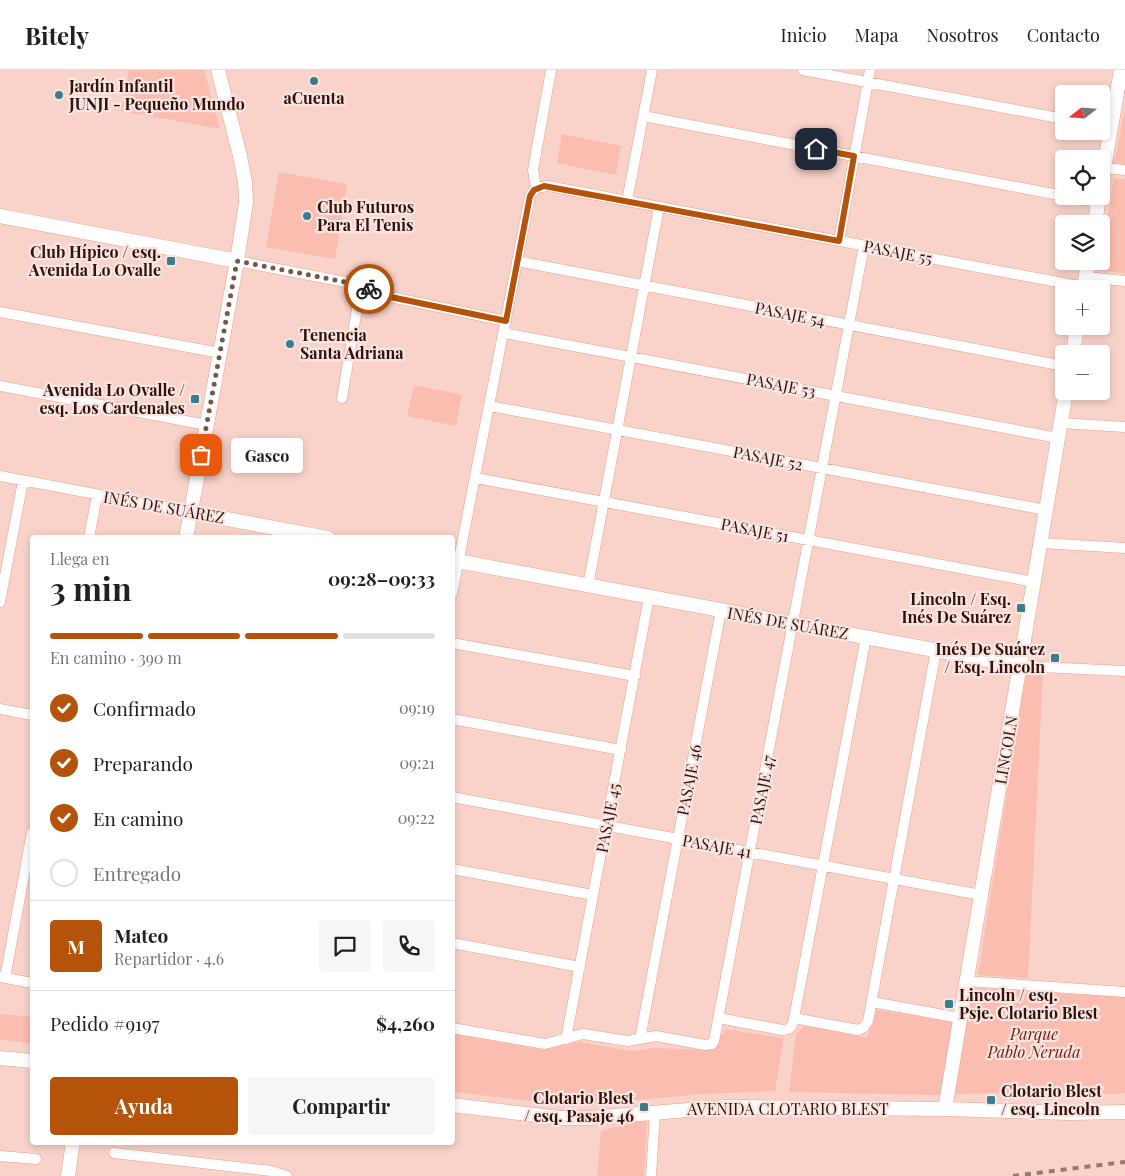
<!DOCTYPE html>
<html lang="es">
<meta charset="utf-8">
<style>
body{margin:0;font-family:"Playfair Display",serif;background:#f6f6f6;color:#202124;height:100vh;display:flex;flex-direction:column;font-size:19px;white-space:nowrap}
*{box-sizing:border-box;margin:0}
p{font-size:16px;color:#757577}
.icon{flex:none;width:28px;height:28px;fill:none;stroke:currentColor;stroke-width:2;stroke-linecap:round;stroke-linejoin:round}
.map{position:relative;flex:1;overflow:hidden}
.panel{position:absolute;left:30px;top:465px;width:425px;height:610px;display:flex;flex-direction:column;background:#fff;border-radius:5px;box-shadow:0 2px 8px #0003}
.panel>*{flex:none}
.needle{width:32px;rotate:253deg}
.tools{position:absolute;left:1055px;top:15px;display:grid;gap:10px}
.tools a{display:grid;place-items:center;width:55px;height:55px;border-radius:5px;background:#fff;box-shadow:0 2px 8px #0003;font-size:25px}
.pin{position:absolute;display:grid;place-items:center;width:42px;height:42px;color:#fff;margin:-21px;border-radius:10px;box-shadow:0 2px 8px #0006}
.courier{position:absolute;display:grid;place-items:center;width:50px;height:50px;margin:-25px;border:4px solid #b45309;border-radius:50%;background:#fff;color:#222;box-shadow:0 1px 6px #0007}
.bubble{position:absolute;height:35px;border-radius:5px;background:#fff;box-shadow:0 2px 8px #0003;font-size:16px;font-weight:700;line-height:35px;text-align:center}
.head em{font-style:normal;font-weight:700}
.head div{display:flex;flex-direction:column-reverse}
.head{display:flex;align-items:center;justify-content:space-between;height:85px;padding:0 20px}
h1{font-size:32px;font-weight:700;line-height:38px}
.bar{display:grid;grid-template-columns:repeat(4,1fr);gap:8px 5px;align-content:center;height:60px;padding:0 20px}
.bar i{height:6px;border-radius:4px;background:#e0e0e0}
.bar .selected{background:#b45309}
.bar p{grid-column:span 4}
.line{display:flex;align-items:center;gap:12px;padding:0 20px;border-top:1px solid #e0e0e0}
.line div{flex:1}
.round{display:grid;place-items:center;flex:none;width:52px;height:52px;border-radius:5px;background:#f6f6f6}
ol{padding:0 20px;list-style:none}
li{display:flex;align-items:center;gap:15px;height:55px}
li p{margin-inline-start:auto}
li .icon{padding:5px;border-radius:50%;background:#b45309;color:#fff;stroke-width:4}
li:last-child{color:#757577}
li i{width:28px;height:28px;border:2px solid #e0e0e0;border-radius:50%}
.action{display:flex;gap:10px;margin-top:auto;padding:10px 20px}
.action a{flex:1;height:58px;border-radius:5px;background:#b45309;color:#fff;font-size:20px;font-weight:700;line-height:58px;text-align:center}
.action a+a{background:#f6f6f6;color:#202124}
header{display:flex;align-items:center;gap:30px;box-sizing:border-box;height:70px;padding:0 25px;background:#fff;border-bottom:1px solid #e0e0e0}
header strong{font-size:24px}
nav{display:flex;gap:28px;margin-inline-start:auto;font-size:18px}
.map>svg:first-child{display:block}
.green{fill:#fabdaf}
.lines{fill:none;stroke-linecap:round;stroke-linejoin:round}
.street-casing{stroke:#f39b87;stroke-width:11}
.secondary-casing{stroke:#f39b87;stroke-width:15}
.street{stroke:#fff;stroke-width:10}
.secondary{stroke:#fff;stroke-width:14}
.rail{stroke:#9b786f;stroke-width:4;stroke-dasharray:6 6;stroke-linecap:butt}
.done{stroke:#78564e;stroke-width:5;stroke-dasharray:0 9}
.route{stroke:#b45309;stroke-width:6}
.poi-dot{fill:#3a7e8d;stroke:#f8e5e1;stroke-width:2}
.labels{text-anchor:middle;stroke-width:4.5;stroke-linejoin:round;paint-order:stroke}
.poi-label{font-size:16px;font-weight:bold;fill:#33120b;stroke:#f8e5e1;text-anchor:start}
.street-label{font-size:16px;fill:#33120b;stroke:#f8e5e1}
.park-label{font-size:16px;font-style:italic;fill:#741b07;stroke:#f8e5e1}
</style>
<header>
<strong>Bitely</strong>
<nav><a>Inicio</a><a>Mapa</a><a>Nosotros</a><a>Contacto</a></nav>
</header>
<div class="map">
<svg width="1125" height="1106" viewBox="0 0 1125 1106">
<rect width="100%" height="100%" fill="#f9d3ca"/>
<!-- green -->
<path class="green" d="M129 0H204L220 59 121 41Z
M1125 38V94L1114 93Z
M562 64 621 76 616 105 557 93Z
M279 102 347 114 335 189 266 177Z
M1114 109H1125V203L1099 201Z
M414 315 462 325 456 356 407 346Z
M1026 602 1043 603 1028 908 978 905Z
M974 918 1125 927V1023L1072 1026 994 1023 930 1025 789 1022 796 964 805 956 867 968 877 940 966 954Z
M0 944 32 947V974L0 969Z
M725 959 784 968 775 1021 701 1024 574 1036 453 1022 452 964 543 980 579 972 633 981 655 978 710 980 716 976Z
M647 1049 644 1106H597L601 1061Z"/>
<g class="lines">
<!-- street casing -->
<g class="street-casing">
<path id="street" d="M803 0 1064 49
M643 46 1064 126
M1104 98 1125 100
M536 118 548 116 1084 217
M536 118 533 100 551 0
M1066 126 1098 132
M627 131 652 0
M839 171 870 0
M237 191 361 215 381 225 506 251
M517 191 1064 296
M1086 207 1125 211
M0 242 220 283
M504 263 1058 368
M0 316 207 355
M342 328 361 215
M490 336 1046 440
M1061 353 1125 357
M0 406 190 442
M476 408 1034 512
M89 468 97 425
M1041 473 1125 478
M588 516 659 137
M452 524 530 126 536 118
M0 532 23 411
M452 573 635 606
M1020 596 1125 601
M0 639 32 645
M452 649 621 680
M452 727 981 825
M452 799 593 825
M452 873 580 897
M0 907 32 913
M5 908 32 762
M966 911 1125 922
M872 932 960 948
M719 948 782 960 789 959 793 954 866 567
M794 948 858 960 864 957 868 951 936 580
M452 958 545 974 583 964 628 971 656 966 705 975 712 974 714 971 864 175
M566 969 649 527
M640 969 721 540
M114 1083 271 1101 287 1106
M0 1086 36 1089
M651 1106 655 1043"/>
</g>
<!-- secondary casing -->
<g class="secondary-casing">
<path id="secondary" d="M1101 115 1121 0
M0 146 237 191
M1095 154 1099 126
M1084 219 1088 191
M1073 284 1077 256
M190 442 328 468
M186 468 237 191 246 132 245 112 240 86 218 0
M452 490 1020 596
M0 988 32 991
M452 1035 560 1048H589L726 1037 945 1039 1069 1043 1125 1042
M945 1039 1066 321
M68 1106 73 1072"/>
</g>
<!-- street -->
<use href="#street" class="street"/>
<!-- secondary -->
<use href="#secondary" class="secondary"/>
<!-- rail -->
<path class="rail" d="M1013 1106 1125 1092"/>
</g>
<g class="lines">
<!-- done -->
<path class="done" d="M201 385 237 191 361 215 369 219"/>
<!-- route -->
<path class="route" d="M369 219 381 225 506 251 530 126 534 120 544 116 839 171 854 86 816 79"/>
</g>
<!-- markers -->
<g class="poi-dot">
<circle cx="314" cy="11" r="5"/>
<circle cx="59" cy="25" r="5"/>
<circle cx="307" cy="146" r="5"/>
<rect x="166" y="186" width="10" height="10" rx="2.5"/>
<circle cx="290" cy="274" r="5"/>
<rect x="190" y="324" width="10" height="10" rx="2.5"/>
<rect x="1016" y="533" width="10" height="10" rx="2.5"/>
<rect x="1050" y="583" width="10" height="10" rx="2.5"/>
<rect x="944" y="929" width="10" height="10" rx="2.5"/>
<rect x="986" y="1025" width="10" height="10" rx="2.5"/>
<rect x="639" y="1032" width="10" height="10" rx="2.5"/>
</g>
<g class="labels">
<!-- poi labels -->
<g class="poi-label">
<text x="69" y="22">Jardín Infantil<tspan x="69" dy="18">JUNJI - Pequeño Mundo</tspan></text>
<text x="314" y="34" text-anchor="middle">aCuenta</text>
<text x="317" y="143">Club Futuros<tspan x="317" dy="18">Para El Tenis</tspan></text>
<text x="161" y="188" text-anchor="end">Club Hípico / esq.<tspan x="161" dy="18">Avenida Lo Ovalle</tspan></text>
<text x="300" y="271">Tenencia<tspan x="300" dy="18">Santa Adriana</tspan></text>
<text x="185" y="326" text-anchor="end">Avenida Lo Ovalle /<tspan x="185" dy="18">esq. Los Cardenales</tspan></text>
<text x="1011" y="535" text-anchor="end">Lincoln / Esq.<tspan x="1011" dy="18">Inés De Suárez</tspan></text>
<text x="1045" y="585" text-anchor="end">Inés De Suárez<tspan x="1045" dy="18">/ Esq. Lincoln</tspan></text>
<text x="959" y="931">Lincoln / esq.<tspan x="959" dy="18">Psje. Clotario Blest</tspan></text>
<text x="1001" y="1027">Clotario Blest<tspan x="1001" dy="18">/ esq. Lincoln</tspan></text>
<text x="634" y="1034" text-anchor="end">Clotario Blest<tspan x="634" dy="18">/ esq. Pasaje 46</tspan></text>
</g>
<!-- street labels -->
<g class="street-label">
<text transform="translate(898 182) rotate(11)" y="6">PASAJE 55</text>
<text transform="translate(790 244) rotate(11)" y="6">PASAJE 54</text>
<text transform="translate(781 315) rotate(11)" y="6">PASAJE 53</text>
<text transform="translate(768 388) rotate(11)" y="6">PASAJE 52</text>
<text transform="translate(164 437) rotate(10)" y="6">INÉS DE SUÁREZ</text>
<text transform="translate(755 460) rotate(11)" y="6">PASAJE 51</text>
<text transform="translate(788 553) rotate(10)" y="6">INÉS DE SUÁREZ</text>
<text transform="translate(1006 680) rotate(-80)" y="6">LINCOLN</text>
<text transform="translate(689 710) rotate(-79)" y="6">PASAJE 46</text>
<text transform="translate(762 720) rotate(-79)" y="6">PASAJE 47</text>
<text transform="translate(608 748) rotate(-79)" y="6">PASAJE 45</text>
<text transform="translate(717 776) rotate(10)" y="6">PASAJE 41</text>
<text x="788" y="1045">AVENIDA CLOTARIO BLEST</text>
</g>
<!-- park labels -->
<g class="park-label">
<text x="1034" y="970">Parque<tspan x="1034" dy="18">Pablo Neruda</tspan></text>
</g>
</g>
</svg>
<div class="tools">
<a><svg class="needle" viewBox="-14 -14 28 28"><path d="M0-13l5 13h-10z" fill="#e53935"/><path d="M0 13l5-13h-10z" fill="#757577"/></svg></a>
<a><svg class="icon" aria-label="locate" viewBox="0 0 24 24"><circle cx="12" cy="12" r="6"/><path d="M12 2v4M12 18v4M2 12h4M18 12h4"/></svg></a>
<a><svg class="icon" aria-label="layers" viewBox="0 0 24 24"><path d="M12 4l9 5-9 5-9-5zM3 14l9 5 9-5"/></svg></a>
<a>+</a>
<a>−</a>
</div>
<div class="pin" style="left:201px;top:385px;background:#ea580c"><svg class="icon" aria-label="bag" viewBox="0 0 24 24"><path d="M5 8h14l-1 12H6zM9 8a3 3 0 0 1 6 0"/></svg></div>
<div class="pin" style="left:816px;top:79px;background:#1f2937"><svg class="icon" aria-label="home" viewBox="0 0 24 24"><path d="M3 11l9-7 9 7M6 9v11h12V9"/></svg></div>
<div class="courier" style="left:369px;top:219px"><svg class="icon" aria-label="bike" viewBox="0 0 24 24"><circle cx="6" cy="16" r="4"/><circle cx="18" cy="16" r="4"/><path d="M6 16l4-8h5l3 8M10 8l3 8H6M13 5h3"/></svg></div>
<div class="bubble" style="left:231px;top:368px;width:72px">Gasco</div>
<section class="panel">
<div class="head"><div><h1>3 min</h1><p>Llega en</p></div><em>09:28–09:33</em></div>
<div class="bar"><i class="selected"></i><i class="selected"></i><i class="selected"></i><i></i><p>En camino · 390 m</p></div>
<ol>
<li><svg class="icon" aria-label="check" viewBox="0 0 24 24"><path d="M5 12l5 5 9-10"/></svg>Confirmado<p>09:19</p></li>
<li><svg class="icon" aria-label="check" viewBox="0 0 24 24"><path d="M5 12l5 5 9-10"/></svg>Preparando<p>09:21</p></li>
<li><svg class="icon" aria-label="check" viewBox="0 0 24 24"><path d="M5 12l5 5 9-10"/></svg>En camino<p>09:22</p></li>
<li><i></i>Entregado</li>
</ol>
<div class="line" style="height:90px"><b class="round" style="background:#b45309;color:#fff">M</b><div><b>Mateo</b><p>Repartidor · 4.6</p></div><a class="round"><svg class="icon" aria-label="chat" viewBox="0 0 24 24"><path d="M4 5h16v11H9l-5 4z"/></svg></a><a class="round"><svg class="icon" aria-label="phone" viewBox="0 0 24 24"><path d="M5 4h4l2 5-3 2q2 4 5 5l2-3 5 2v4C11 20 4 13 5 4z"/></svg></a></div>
<div class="line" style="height:65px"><div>Pedido #9197</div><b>$4,260</b></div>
<div class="action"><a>Ayuda</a><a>Compartir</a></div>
</section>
</div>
